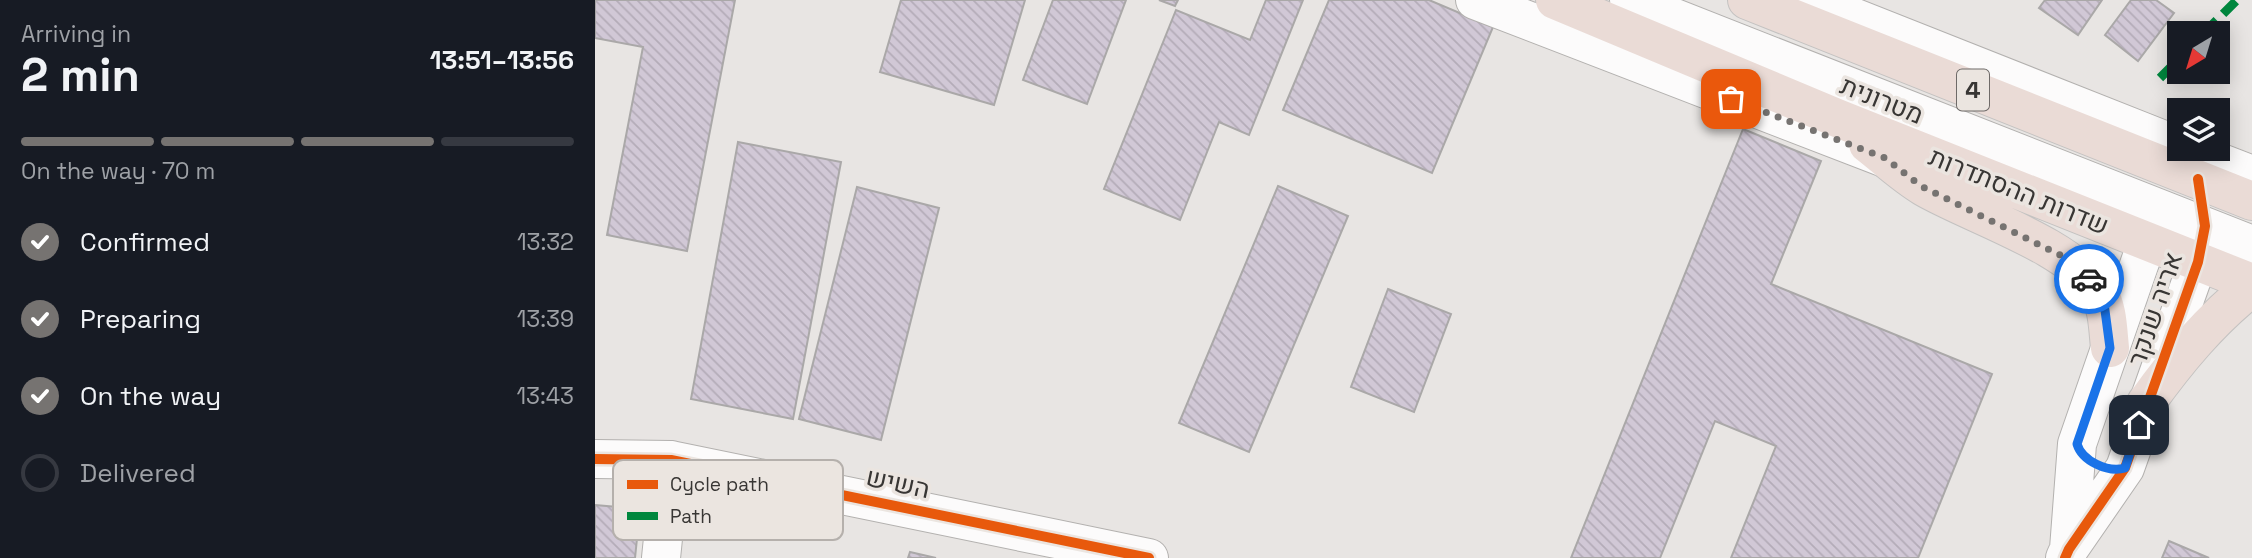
<!DOCTYPE html>
<meta charset="utf-8">
<style>
body{margin:0;font-family:"Space Grotesk",Heebo,sans-serif;background:#242831;color:#f1f3f6;height:100vh;display:flex;flex-direction:column;font-size:26px;white-space:nowrap}
*{box-sizing:border-box;margin:0}
p{font-size:23px;color:#9ea1a6}
.icon{flex:none;width:38px;height:38px;fill:none;stroke:currentColor;stroke-width:2;stroke-linecap:round;stroke-linejoin:round}
.map{position:relative;flex:1;overflow:hidden}
.details{display:flex;flex-direction:column;background:#171b24;width:595px}
.details>*{flex:none}
.needle{width:46px;rotate:218deg}
.controls{position:absolute;left:1572px;top:21px;display:grid;gap:14px}
.controls a{display:grid;place-items:center;width:63px;height:63px;border-radius:0px;background:#171b24;box-shadow:0 4px 18px #0003;font-size:35px}
.pin{position:absolute;display:grid;place-items:center;width:60px;height:60px;color:#fff;margin:-30px;border-radius:14px;box-shadow:0 4px 10px #0006}
.courier{position:absolute;display:grid;place-items:center;width:70px;height:70px;margin:-35px;border:5px solid #1a73e8;border-radius:50%;background:#fff;color:#222;box-shadow:0 2px 9px #0007}
.summary em{font-style:normal;font-weight:600}
.summary div{display:flex;flex-direction:column-reverse}
.summary{display:flex;align-items:center;justify-content:space-between;height:119px;padding:0 21px}
h1{font-size:46px;font-weight:600;line-height:52px}
.bar{display:grid;grid-template-columns:repeat(4,1fr);gap:10px 7px;align-content:center;height:84px;padding:0 21px}
.bar i{height:9px;border-radius:5px;background:#363941}
.bar .active{background:#767371}
.bar p{grid-column:span 4}
ol{padding:0 21px;list-style:none}
li{display:flex;align-items:center;gap:21px;height:77px}
li p{margin-inline-start:auto}
li .icon{padding:7px;border-radius:50%;background:#767371;color:#fff;stroke-width:4}
li:last-child{color:#9ea1a6}
li i{width:38px;height:38px;border:4px solid #363941;border-radius:50%}
main{display:flex;flex:1;min-height:0}
.map>svg:first-child{display:block}
.building{fill:url(#building-back-hatch);stroke:#aaa8a8;stroke-width:2}
.lines{fill:none;stroke-linecap:round;stroke-linejoin:round}
.minor-casing{stroke:#b3b1af;stroke-width:40}
.highway-casing{stroke:#c4c2c1;stroke-width:40}
.minor{stroke:#fcfbfb;stroke-width:38}
.highway{stroke:#eadbd6;stroke-width:38}
.quiet{stroke:#00873e;stroke-width:9;stroke-dasharray:18 9;stroke-linecap:butt}
.cycleway-casing{stroke:#ebe5e0;stroke-width:15}
.cycleway{stroke:#e8590c;stroke-width:10}
.done{stroke:#767371;stroke-width:7;stroke-dasharray:0 12.6}
.route{stroke:#1a73e8;stroke-width:9}
.labels{text-anchor:middle;stroke-width:7;stroke-linejoin:round;paint-order:stroke}
.shield{fill:#ebe5e0;stroke:#6e6a68;stroke-width:2}
.shield-label{font-size:24px;font-weight:bold;fill:#383634}
.street-label{font-size:26px;fill:#383634;stroke:#ebe5e0}
.key{fill:#ebe5e0;stroke:#b5b0ac;stroke-width:2}
.key-label{font-size:19px;fill:#383634}
</style>
<main>
<section class="details">
<div class="summary"><div><h1>2 min</h1><p>Arriving in</p></div><em>13:51–13:56</em></div>
<div class="bar"><i class="active"></i><i class="active"></i><i class="active"></i><i></i><p>On the way · 70 m</p></div>
<ol>
<li><svg class="icon" aria-label="check" viewBox="0 0 24 24"><path d="M5 12l5 5 9-10"/></svg>Confirmed<p>13:32</p></li>
<li><svg class="icon" aria-label="check" viewBox="0 0 24 24"><path d="M5 12l5 5 9-10"/></svg>Preparing<p>13:39</p></li>
<li><svg class="icon" aria-label="check" viewBox="0 0 24 24"><path d="M5 12l5 5 9-10"/></svg>On the way<p>13:43</p></li>
<li><i></i>Delivered</li>
</ol>
</section>
<div class="map">
<svg width="1657" height="558" viewBox="0 0 1657 558">
<defs>
<pattern id="building-back-hatch" width="6" height="6" patternUnits="userSpaceOnUse" patternTransform="scale(1.75)"><rect width="6" height="6" fill="#d1c8d6"/><path d="M-1 5l2 2M0 0l6 6M5-1l2 2" fill="none" stroke="#b4acb8"/></pattern>
</defs>
<rect width="100%" height="100%" fill="#e8e5e3"/>
<!-- building -->
<path class="building" d="M0 0H140L92 251 12 235 48 47 0 38Z
M306 0H430L399 105 285 72Z
M458 0H531L492 104 428 80Z
M564 0H583L580 6Z
M671 0H708L654 135 624 122 585 220 509 189 581 10 655 40Z
M734 0H834L898 27 837 173 688 110Z
M1450 0H1507L1483 35 1444 8Z
M1536 0H1561L1579 13 1543 61 1510 35Z
M1148 129 1226 161 1176 284 1397 374 1323 558H1136L1181 446 1120 421 1065 558H976Z
M143 142 246 162 198 419 96 399Z
M683 186 753 216 654 452 584 423Z
M262 187 344 208 286 440 204 419Z
M793 289 856 314 819 412 756 387Z
M0 505 45 509 40 558H0Z
M1574 541 1614 558H1567Z
M315 552 341 558H313Z"/>
<g class="lines">
<!-- minor casing -->
<g class="minor-casing">
<path id="minor" d="M880 0 1290 158
M1034 0 1657 245
M1215 0 1584 146
M1590 149 1657 175
M0 459 76 460 554 558
M1474 549 1482 444 1552 242 1572 215
M66 558 76 460
M1470 558 1474 549 1530 468 1603 262 1609 230"/>
</g>
<!-- highway casing -->
<g class="highway-casing">
<path id="highway" d="M960 0 1242 118 1657 283
M1152 0 1657 201
M1273 144C1291 158 1309 175 1329 187 1375 214 1477 246 1503 291 1513 308 1513 328 1515 348
M1551 403C1582 360 1615 320 1657 287"/>
</g>
<!-- minor -->
<use href="#minor" class="minor"/>
<!-- highway -->
<use href="#highway" class="highway"/>
<!-- quiet -->
<path class="quiet" d="M1609 33 1642 0
M1565 78 1584 59"/>
<!-- cycleway casing -->
<g class="cycleway-casing">
<path id="cycleway" d="M0 459 76 460 554 558
M1470 558 1474 549 1530 468 1603 262 1610 226 1603 179"/>
</g>
<!-- cycleway -->
<use href="#cycleway" class="cycleway"/>
</g>
<g class="lines">
<!-- done -->
<path class="done" d="M1136 99 1290 158 1326 186 1465 255 1494 279"/>
<!-- route -->
<path class="route" d="M1494 279 1502 288 1509 303 1515 348 1482 444C1487 461 1513 473 1530 468L1544 425"/>
</g>
<g class="labels">
<!-- shield labels -->
<rect class="shield" x="1362" y="69.5" width="32" height="41" rx="5"/>
<g class="shield-label">
<text x="1378" y="98">4</text>
</g>
<!-- street labels -->
<g class="street-label">
<text transform="translate(1287 100) rotate(22)" y="9">מטרונית</text>
<text transform="translate(1424 191) rotate(22)" y="9">שדרות ההסתדרות</text>
<text transform="translate(1560 309) rotate(-71)" y="9">אריה שנקר</text>
<text transform="translate(303 483) rotate(12)" y="9">השיש</text>
</g>
</g>
<!-- legend -->
<rect x="18" y="460" width="230" height="80" rx="10" class="key"/>
<rect x="32" y="480" width="31" height="9" fill="#e8590c"/>
<rect x="32" y="512" width="31" height="8" fill="#00873e"/>
<g class="key-label">
<text x="75" y="491">Cycle path</text>
<text x="75" y="523">Path</text>
</g>
</svg>
<div class="controls">
<a><svg class="needle" viewBox="-14 -14 28 28"><path d="M0-13l5 13h-10z" fill="#e53935"/><path d="M0 13l5-13h-10z" fill="#9ea1a6"/></svg></a>
<a><svg class="icon" aria-label="layers" viewBox="0 0 24 24"><path d="M12 4l9 5-9 5-9-5zM3 14l9 5 9-5"/></svg></a>
</div>
<div class="pin" style="left:1136px;top:99px;background:#ea580c"><svg class="icon" aria-label="bag" viewBox="0 0 24 24"><path d="M5 8h14l-1 12H6zM9 8a3 3 0 0 1 6 0"/></svg></div>
<div class="pin" style="left:1544px;top:425px;background:#1f2937"><svg class="icon" aria-label="home" viewBox="0 0 24 24"><path d="M3 11l9-7 9 7M6 9v11h12V9"/></svg></div>
<div class="courier" style="left:1494px;top:279px"><svg class="icon" aria-label="car" viewBox="0 0 24 24"><path d="M5 17H2v-5l4-1 3-4h7l3 4 3 1v5h-3M9 17h6M6 11h13"/><circle cx="7" cy="17" r="2"/><circle cx="17" cy="17" r="2"/></svg></div>
</div>
</main>
